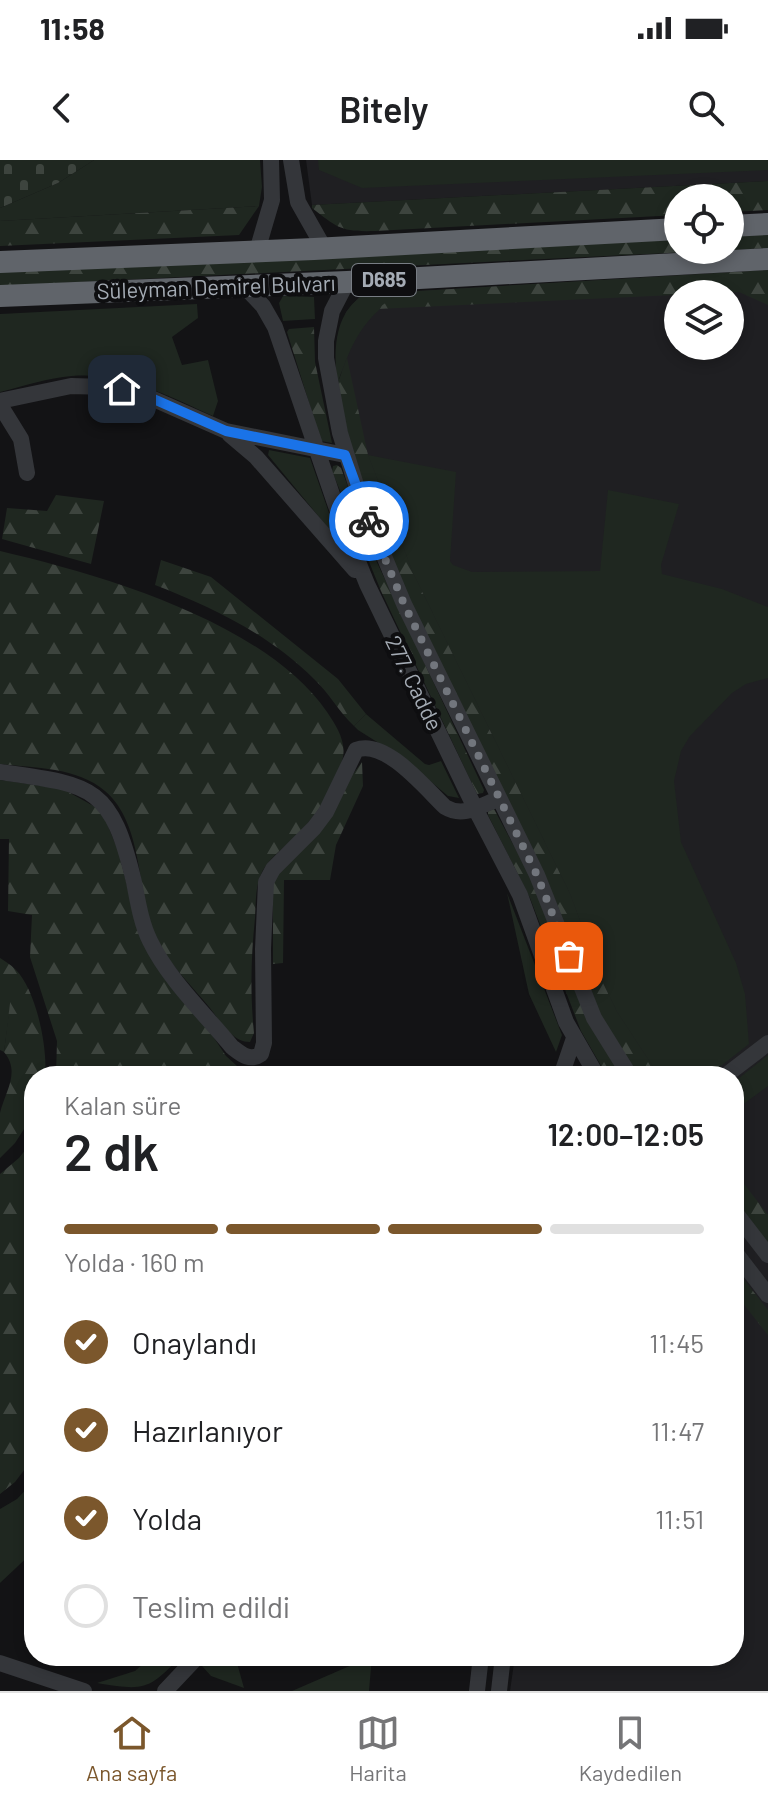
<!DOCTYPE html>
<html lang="tr">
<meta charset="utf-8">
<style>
body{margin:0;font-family:Barlow,sans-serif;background:#f6f6f6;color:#202124;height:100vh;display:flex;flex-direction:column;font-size:30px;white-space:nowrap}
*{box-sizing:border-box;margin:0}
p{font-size:26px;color:#757577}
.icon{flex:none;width:44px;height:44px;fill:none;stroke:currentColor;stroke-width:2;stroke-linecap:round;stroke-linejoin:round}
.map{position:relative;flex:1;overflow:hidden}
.side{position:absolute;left:24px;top:906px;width:720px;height:600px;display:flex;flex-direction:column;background:#fff;border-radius:32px;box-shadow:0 4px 12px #0003}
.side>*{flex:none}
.buttons{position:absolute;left:664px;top:24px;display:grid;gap:16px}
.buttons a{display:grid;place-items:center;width:80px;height:80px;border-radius:50%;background:#fff;box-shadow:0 4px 12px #0003;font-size:40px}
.pin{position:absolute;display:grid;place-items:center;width:68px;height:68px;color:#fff;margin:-34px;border-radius:16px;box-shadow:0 4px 12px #0006}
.courier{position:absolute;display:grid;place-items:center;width:80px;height:80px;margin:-40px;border:6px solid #1a73e8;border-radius:50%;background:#fff;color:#222;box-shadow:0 2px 10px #0007}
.summary em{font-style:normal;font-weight:600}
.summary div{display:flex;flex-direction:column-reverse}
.summary{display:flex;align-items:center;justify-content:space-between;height:136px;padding:0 40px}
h1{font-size:52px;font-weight:600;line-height:60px}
.bar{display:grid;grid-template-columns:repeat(4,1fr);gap:12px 8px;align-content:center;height:96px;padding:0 40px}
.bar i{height:10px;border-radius:6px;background:#e0e0e0}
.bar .selected{background:#7b572c}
.bar p{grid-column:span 4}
ol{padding:0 40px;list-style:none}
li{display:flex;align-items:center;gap:24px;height:88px}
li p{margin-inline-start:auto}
li .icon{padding:8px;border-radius:50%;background:#7b572c;color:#fff;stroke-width:4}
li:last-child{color:#757577}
li i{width:44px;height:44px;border:4px solid #e0e0e0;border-radius:50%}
.status{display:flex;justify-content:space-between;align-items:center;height:56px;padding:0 40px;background:#fff;direction:ltr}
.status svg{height:22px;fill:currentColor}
header{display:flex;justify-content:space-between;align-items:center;height:104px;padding:0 40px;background:#fff;font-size:36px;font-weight:600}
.dock{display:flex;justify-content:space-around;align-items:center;height:112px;border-top:2px solid #e0e0e0;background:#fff;font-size:22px;color:#757577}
.dock a{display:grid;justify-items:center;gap:4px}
.dock .selected{color:#7b572c}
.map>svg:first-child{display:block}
.built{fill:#1f1f22;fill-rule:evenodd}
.green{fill:#1f2720}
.forest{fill:url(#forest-firs)}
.cemetery{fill:url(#cemetery-stones)}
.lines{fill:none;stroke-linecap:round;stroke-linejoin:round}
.minor{stroke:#34363a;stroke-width:16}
.highway{stroke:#60646a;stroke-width:22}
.done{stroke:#72767d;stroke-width:8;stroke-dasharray:0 14.4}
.route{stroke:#1a73e8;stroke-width:10}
.labels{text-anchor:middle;stroke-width:8;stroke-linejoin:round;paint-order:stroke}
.shield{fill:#0e0e10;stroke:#787d84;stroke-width:2}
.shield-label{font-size:20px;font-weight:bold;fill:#a5acb5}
.street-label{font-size:22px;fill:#a5acb5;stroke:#0e0e10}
</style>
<div class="status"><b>11:58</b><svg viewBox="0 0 49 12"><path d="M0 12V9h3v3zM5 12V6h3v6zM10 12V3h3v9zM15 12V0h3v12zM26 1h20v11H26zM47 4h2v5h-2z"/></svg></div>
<header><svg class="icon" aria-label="back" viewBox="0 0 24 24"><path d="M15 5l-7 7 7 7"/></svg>Bitely<svg class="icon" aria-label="search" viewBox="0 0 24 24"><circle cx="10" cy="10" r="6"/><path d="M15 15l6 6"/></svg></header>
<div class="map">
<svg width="768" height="1531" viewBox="0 0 768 1531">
<defs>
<pattern id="forest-firs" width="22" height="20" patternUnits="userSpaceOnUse" patternTransform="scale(2)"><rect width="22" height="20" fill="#1f2720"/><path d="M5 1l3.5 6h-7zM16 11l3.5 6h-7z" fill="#3d443e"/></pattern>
<pattern id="cemetery-stones" width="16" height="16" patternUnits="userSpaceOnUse" patternTransform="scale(2)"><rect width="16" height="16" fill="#1f2720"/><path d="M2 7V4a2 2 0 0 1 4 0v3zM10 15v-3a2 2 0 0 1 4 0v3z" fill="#3d443e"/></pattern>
</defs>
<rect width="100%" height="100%" fill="#131315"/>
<!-- built -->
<path class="built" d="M306 0H768V21L312 45Z
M768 110V1531H510L515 1496H734V916H636L589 831 555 739 398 416 336 193 337 178 346 152 359 137 369 134ZM678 134H730V186H678Z"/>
<!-- green -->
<path class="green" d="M94 0H260L262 27 259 46 0 61V48L58 23Z
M318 0H768V10L362 28 319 10Z
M401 132C361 161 353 180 337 225 334 192 333 155 363 135Z
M283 136 314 137 315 159 283 161 279 143Z
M197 144 198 158 172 177 182 205 208 200 218 241 213 256C168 236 124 212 72 216 48 218 24 226 0 232V154Z
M269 290 310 298 335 370 334 375 268 295Z
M368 295 456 312 450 401 453 405 472 412 600 411 608 330 679 344 661 405 662 414 722 429 768 447V518L746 524 732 533 690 576 681 591 674 621 681 682 736 803 745 834 749 884 708 916H659L617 852 603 823 570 734 413 413Z
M366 554 425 604 429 605 441 601 459 638 448 636 404 599 358 570 354 566Z
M507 733 562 875 556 892 529 834Z
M0 816H13L14 819 4 892 0 890Z
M768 895V926L734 951V922Z
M34 1321V1391L0 1423V1349L17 1339Z
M152 1496H181C149 1530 145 1531 97 1523L135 1511Z
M212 1496H235L244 1528 211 1516 202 1506Z
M372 1496 369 1531H292L368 1498Z"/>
<!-- forest -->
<path class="forest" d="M768 21V50L730 52V38H678V55L375 71C341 72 338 68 312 48V45Z
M259 46 239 75 0 86V61Z
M768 73V88L0 126V112L678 78V90H730V75Z
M768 110V145L739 132 377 149 401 132Z
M314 167 315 202 332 283 321 281 287 172 289 169Z
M347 198 368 295 413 413 570 734 603 823 617 852 659 916H639L605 864 589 831 555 739 398 416 355 305 337 225Z
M337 305 341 308 373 394 484 630 483 633 477 634 381 431 332 311 333 306Z
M56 335 104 341 91 404 2 379 7 348 47 351Z
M0 391C102 415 265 462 327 552 336 565 346 581 343 597 336 626 318 654 297 675 286 686 271 696 263 710 255 724 256 742 255 758 251 797 250 833 254 873L250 882C232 882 220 861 210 848 193 827 169 804 157 780 136 736 145 665 105 631 77 607 35 608 0 604Z
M161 400 211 417 338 519 366 554 354 566C339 552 329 533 314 519 270 475 212 447 155 425Z
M362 602 363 626 336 685 330 720H284L283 803 273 804V721Z
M0 620 63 629 97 648 106 661 119 693 135 759 226 896 248 916H56L57 881 30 797 32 755 8 751 9 679H0Z
M494 649 530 716 590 865 621 916H607L581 871 530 738 488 655V651Z
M0 798C5 801 11 805 15 809 36 829 48 888 45 916H34L33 955 15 983 0 998C0 984 0 966 0 953 5 932 21 912 4 892L13 819 12 816H0Z
M34 979V1297L15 1322 0 1334V1014L19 998Z
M734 1011 768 1055V1083L734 1039Z
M734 1107 768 1150V1175L734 1132Z"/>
<!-- cemetery -->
<path class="cemetery" d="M0 0H94L58 23 0 48Z"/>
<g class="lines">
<!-- minor -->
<path class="minor" d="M291 0 298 42 324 88
M257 91 272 40 271 0
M347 122 332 151 326 181V198L340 273 361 341 404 444 537 715 594 858 630 916
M244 126 263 146 275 167 337 349 367 424 475 648 520 735 566 862 597 916
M0 241 71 226 108 227 149 237 226 271 345 295
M0 245 21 279 27 313
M230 275 256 297 355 410
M0 612C93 625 111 625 134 722 138 742 141 763 150 781 169 820 205 854 232 887 241 894 250 902 261 894L264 883 263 789 266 722 273 709 314 668 326 652 356 590C385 578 426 629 445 647 463 658 480 646 498 639
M561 916 574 878
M725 916 768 883
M734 1051 768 1095
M734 1091 768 1135
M0 1503 84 1531
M165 1531 198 1496
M477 1531 481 1496
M499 1531 503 1496"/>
<!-- highway -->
<path class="highway" d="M730 66 768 64
M0 102 314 89 678 69
M0 136 347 122 768 99"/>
</g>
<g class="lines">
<!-- done -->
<path class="done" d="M369 361 404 444 537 715 569 796"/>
<!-- route -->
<path class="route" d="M122 229 149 237 226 271 345 295 369 361"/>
</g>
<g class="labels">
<!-- shield labels -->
<rect class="shield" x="352" y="104" width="64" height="32" rx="6"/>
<g class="shield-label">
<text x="384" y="127">D685</text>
</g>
<!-- street labels -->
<g class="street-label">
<text transform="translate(216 127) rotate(-2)" y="8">Süleyman Demirel Bulvarı</text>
<text transform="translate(414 523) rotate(64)" y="8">277. Cadde</text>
</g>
</g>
</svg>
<div class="buttons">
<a><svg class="icon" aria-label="locate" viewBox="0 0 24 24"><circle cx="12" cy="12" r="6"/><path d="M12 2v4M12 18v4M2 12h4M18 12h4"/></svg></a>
<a><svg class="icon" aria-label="layers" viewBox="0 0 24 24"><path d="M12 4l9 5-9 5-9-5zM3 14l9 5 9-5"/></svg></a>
</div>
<div class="pin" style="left:569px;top:796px;background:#ea580c"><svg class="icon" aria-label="bag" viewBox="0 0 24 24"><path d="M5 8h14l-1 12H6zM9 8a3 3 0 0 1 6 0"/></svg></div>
<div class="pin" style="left:122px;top:229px;background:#1f2937"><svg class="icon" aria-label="home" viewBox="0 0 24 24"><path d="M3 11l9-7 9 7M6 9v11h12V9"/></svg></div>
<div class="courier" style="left:369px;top:361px"><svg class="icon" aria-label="bike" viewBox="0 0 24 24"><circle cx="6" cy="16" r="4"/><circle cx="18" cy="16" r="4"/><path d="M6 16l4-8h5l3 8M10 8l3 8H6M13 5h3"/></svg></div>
<section class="side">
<div class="summary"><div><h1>2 dk</h1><p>Kalan süre</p></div><em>12:00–12:05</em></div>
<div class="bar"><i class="selected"></i><i class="selected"></i><i class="selected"></i><i></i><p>Yolda · 160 m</p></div>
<ol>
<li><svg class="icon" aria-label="check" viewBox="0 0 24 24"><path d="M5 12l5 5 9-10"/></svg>Onaylandı<p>11:45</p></li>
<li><svg class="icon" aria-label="check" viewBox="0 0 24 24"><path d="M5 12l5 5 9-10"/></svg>Hazırlanıyor<p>11:47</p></li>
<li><svg class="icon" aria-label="check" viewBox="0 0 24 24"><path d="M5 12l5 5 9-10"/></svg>Yolda<p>11:51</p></li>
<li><i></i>Teslim edildi</li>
</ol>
</section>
</div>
<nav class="dock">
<a class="selected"><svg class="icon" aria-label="home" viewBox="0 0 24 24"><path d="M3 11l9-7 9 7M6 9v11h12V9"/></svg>Ana sayfa</a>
<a><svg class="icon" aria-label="map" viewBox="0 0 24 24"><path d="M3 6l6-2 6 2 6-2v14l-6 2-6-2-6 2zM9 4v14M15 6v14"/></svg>Harita</a>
<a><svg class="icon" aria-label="saved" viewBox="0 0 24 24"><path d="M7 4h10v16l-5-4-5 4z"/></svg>Kaydedilen</a>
</nav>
